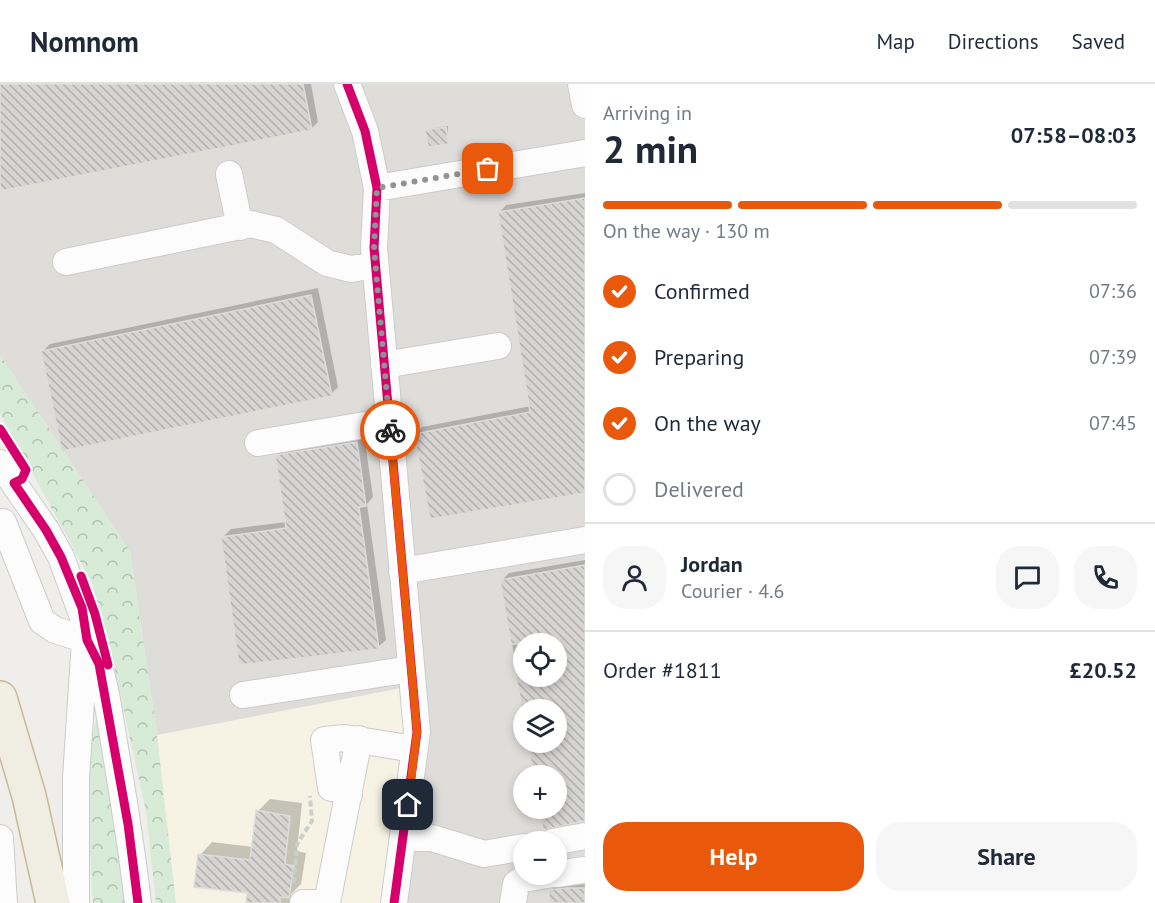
<!DOCTYPE html>
<meta charset="utf-8">
<style>
body{margin:0;font-family:"PT Sans",sans-serif;background:#f6f6f7;color:#1f2937;height:100vh;display:flex;flex-direction:column;font-size:22px;white-space:nowrap}
*{box-sizing:border-box;margin:0}
p{font-size:20px;color:#747a83}
.icon{flex:none;width:33px;height:33px;fill:none;stroke:currentColor;stroke-width:2;stroke-linecap:round;stroke-linejoin:round}
.map{position:relative;flex:1;overflow:hidden}
.panel{display:flex;flex-direction:column;background:#fff;width:570px}
.panel>*{flex:none}
.controls{position:absolute;left:513px;top:549px;display:grid;gap:12px}
.controls a{display:grid;place-items:center;width:54px;height:54px;border-radius:50%;background:#fff;box-shadow:0 3px 9px #0003;font-size:30px}
.pin{position:absolute;display:grid;place-items:center;width:51px;height:51px;color:#fff;margin:-26px;border-radius:12px;box-shadow:0 3px 9px #0006}
.courier{position:absolute;display:grid;place-items:center;width:60px;height:60px;margin:-30px;border:4px solid #ea580c;border-radius:50%;background:#fff;color:#222;box-shadow:0 2px 8px #0007}
.overview em{font-style:normal;font-weight:700}
.overview div{display:flex;flex-direction:column-reverse}
.overview{display:flex;align-items:center;justify-content:space-between;height:102px;padding:0 18px}
h1{font-size:39px;font-weight:700;line-height:45px}
.bar{display:grid;grid-template-columns:repeat(4,1fr);gap:9px 6px;align-content:center;height:72px;padding:0 18px}
.bar i{height:8px;border-radius:4px;background:#e0e1e3}
.bar .current{background:#ea580c}
.bar p{grid-column:span 4}
.line{display:flex;align-items:center;gap:15px;padding:0 18px;border-top:2px solid #e0e1e3}
.line div{flex:1}
.round{display:grid;place-items:center;flex:none;width:63px;height:63px;border-radius:24px;background:#f6f6f7}
ol{padding:0 18px;list-style:none}
li{display:flex;align-items:center;gap:18px;height:66px}
li p{margin-inline-start:auto}
li .icon{padding:6px;border-radius:50%;background:#ea580c;color:#fff;stroke-width:4}
li:last-child{color:#747a83}
li i{width:33px;height:33px;border:3px solid #e0e1e3;border-radius:50%}
.primary-button{display:flex;gap:12px;margin-top:auto;padding:12px 18px}
.primary-button a{flex:1;height:69px;border-radius:24px;background:#ea580c;color:#fff;font-size:24px;font-weight:700;line-height:69px;text-align:center}
.primary-button a+a{background:#f6f6f7;color:#1f2937}
header{display:flex;align-items:center;gap:36px;box-sizing:border-box;height:84px;padding:0 30px;background:#fff;border-bottom:2px solid #e0e1e3}
header strong{font-size:28px}
nav{display:flex;gap:33px;margin-inline-start:auto;font-size:21px}
main{display:flex;flex:1;min-height:0}
.map>svg:first-child{display:block}
.commercial{fill:#f7f3e4}
.industrial{fill:#dfddda;fill-rule:evenodd}
.forest{fill:url(#forest-crowns)}
.shadow{fill:#0003;fill-rule:evenodd}
.building{fill:url(#building-back-hatch);stroke:#deddd9;stroke-width:1.5}
.lines{fill:none;stroke-linecap:round;stroke-linejoin:round}
.minor-casing{stroke:#cbcccc;stroke-width:28}
.highway-casing{stroke:#c8b996;stroke-width:36}
.path{stroke:#cacfcc;stroke-width:4;stroke-dasharray:6 3;stroke-linecap:butt}
.minor{stroke:#fdfcfc;stroke-width:26}
.highway{stroke:#f0ede3;stroke-width:33}
.cycleway-casing{stroke:#fff;stroke-width:13}
.cycleway{stroke:#d6006c;stroke-width:9}
.done{stroke:#919496;stroke-width:6;stroke-dasharray:0 10.8}
.route{stroke:#ea580c;stroke-width:8}
</style>
<header>
<strong>Nomnom</strong>
<nav><a>Map</a><a>Directions</a><a>Saved</a></nav>
</header>
<main>
<div class="map">
<svg width="585" height="819" viewBox="0 0 585 819">
<defs>
<pattern id="forest-crowns" width="20" height="18" patternUnits="userSpaceOnUse" patternTransform="scale(1.5)"><rect width="20" height="18" fill="#d8ebd6"/><path d="M2 6a3 3 0 1 1 6 0M12 15a3 3 0 1 1 6 0" fill="none" stroke="#b2c2b1"/></pattern>
<pattern id="building-back-hatch" width="6" height="6" patternUnits="userSpaceOnUse" patternTransform="scale(1.5)"><rect width="6" height="6" fill="#d6d5d3"/><path d="M-1 5l2 2M0 0l6 6M5-1l2 2" fill="none" stroke="#b1b0af"/></pattern>
</defs>
<rect width="100%" height="100%" fill="#efeeea"/>
<!-- commercial -->
<path class="commercial" d="M412 602 393 819H175L157 651Z"/>
<!-- industrial -->
<path class="industrial" d="M0 0H585V819H394L412 602 157 651 130 467 0 271ZM524 560H556V592H524ZM524 626H556V658H524ZM524 692H556V724H524ZM524 758H556V790H524Z"/>
<!-- forest -->
<path class="forest" d="M0 271 130 467 157 651 176 819H156L146 727 109 559 92 499 0 329Z
M97 631 128 819H93L85 684Z"/>
<!-- shadow -->
<path class="shadow" d="M0 0H311L318 38 311 45 0 106Z
M448 42V58L426 47 428 45Z
M585 109V407L415 350 422 343 531 322 499 129 506 121Z
M318 204 338 303 331 310 43 267 50 260Z
M364 351 373 413 367 420 386 556 378 563 223 453 231 445 286 438 276 372 284 364Z
M585 476V737L556 724V626H524L501 497 509 489ZM524 560H556V592H524Z
M270 715 302 719 297 767 306 769 301 800 291 810V819H248L249 808 200 771 212 758 253 763 258 727Z
M585 798V819H551V806L558 799Z"/>
<!-- building -->
<path class="building" d="M0 0H303L312 46 0 107Z
M446 43 449 60 428 63 425 46Z
M585 114V409L430 435 414 350 530 328 498 128Z
M311 211 332 312 62 367 41 267Z
M357 358 366 422 359 423 379 565 239 581 221 453 286 444 275 371Z
M585 481V737L543 746 539 724H556V692H534L528 658H556V626H522L516 592H556V560H511L500 496Z
M256 726 290 732 285 780 294 782 289 814 280 813V819H246L247 809 194 803 198 770 250 776Z
M567 804H585V819H549V806Z"/>
<g class="lines">
<!-- minor casing -->
<g class="minor-casing">
<path id="minor" d="M347 0 365 47 377 104 374 164 417 648 394 819
M581 0 585 21
M229 90 240 143
M377 104 585 69
M66 178 250 140 276 146 327 179 351 185 369 182 375 184
M384 281 498 262
M258 359 389 337
M0 379 46 446 61 473 86 541 76 694V819
M3 438 42 537 55 546 87 556C105 586 108 624 114 658 123 712 132 765 138 819
M402 487 585 456
M243 611 411 585
M349 711 340 703 331 704 324 656 345 654 414 665
M0 754 4 819
M404 754H432L484 770 524 763
M553 758 585 752
M556 790 585 786
M303 819H314
M327 819 359 655
M513 819 516 800 523 795 552 790"/>
</g>
<!-- highway casing -->
<g class="highway-casing">
<path id="highway" d="M0 614 29 712 53 819"/>
</g>
<!-- path -->
<path class="path" d="M294 799 297 760 312 737 310 712"/>
<!-- minor -->
<use href="#minor" class="minor"/>
<!-- highway -->
<use href="#highway" class="highway"/>
<!-- cycleway casing -->
<g class="cycleway-casing">
<path id="cycleway" d="M347 0 365 47 377 104 374 164 417 648 394 819
M0 345 26 386 22 395 14 399 46 446 61 473 82 524 87 556 99 580 128 740 138 819
M81 492 95 530 108 581"/>
</g>
<!-- cycleway -->
<use href="#cycleway" class="cycleway"/>
</g>
<g class="lines">
<!-- done -->
<path class="done" d="M390 346 374 164 377 104 488 85"/>
<!-- route -->
<path class="route" d="M390 346 417 648 408 721"/>
</g>
</svg>
<div class="controls">
<a><svg class="icon" aria-label="locate" viewBox="0 0 24 24"><circle cx="12" cy="12" r="6"/><path d="M12 2v4M12 18v4M2 12h4M18 12h4"/></svg></a>
<a><svg class="icon" aria-label="layers" viewBox="0 0 24 24"><path d="M12 4l9 5-9 5-9-5zM3 14l9 5 9-5"/></svg></a>
<a>+</a>
<a>−</a>
</div>
<div class="pin" style="left:488px;top:85px;background:#ea580c"><svg class="icon" aria-label="bag" viewBox="0 0 24 24"><path d="M5 8h14l-1 12H6zM9 8a3 3 0 0 1 6 0"/></svg></div>
<div class="pin" style="left:408px;top:721px;background:#1f2937"><svg class="icon" aria-label="home" viewBox="0 0 24 24"><path d="M3 11l9-7 9 7M6 9v11h12V9"/></svg></div>
<div class="courier" style="left:390px;top:346px"><svg class="icon" aria-label="bike" viewBox="0 0 24 24"><circle cx="6" cy="16" r="4"/><circle cx="18" cy="16" r="4"/><path d="M6 16l4-8h5l3 8M10 8l3 8H6M13 5h3"/></svg></div>
</div>
<section class="panel">
<div class="overview"><div><h1>2 min</h1><p>Arriving in</p></div><em>07:58–08:03</em></div>
<div class="bar"><i class="current"></i><i class="current"></i><i class="current"></i><i></i><p>On the way · 130 m</p></div>
<ol>
<li><svg class="icon" aria-label="check" viewBox="0 0 24 24"><path d="M5 12l5 5 9-10"/></svg>Confirmed<p>07:36</p></li>
<li><svg class="icon" aria-label="check" viewBox="0 0 24 24"><path d="M5 12l5 5 9-10"/></svg>Preparing<p>07:39</p></li>
<li><svg class="icon" aria-label="check" viewBox="0 0 24 24"><path d="M5 12l5 5 9-10"/></svg>On the way<p>07:45</p></li>
<li><i></i>Delivered</li>
</ol>
<div class="line" style="height:108px"><a class="round"><svg class="icon" aria-label="person" viewBox="0 0 24 24"><circle cx="12" cy="8" r="4"/><path d="M4 21q1-7 8-7t8 7"/></svg></a><div><b>Jordan</b><p>Courier · 4.6</p></div><a class="round"><svg class="icon" aria-label="chat" viewBox="0 0 24 24"><path d="M4 5h16v11H9l-5 4z"/></svg></a><a class="round"><svg class="icon" aria-label="phone" viewBox="0 0 24 24"><path d="M5 4h4l2 5-3 2q2 4 5 5l2-3 5 2v4C11 20 4 13 5 4z"/></svg></a></div>
<div class="line" style="height:78px"><div>Order #1811</div><b>£20.52</b></div>
<div class="primary-button"><a>Help</a><a>Share</a></div>
</section>
</main>
